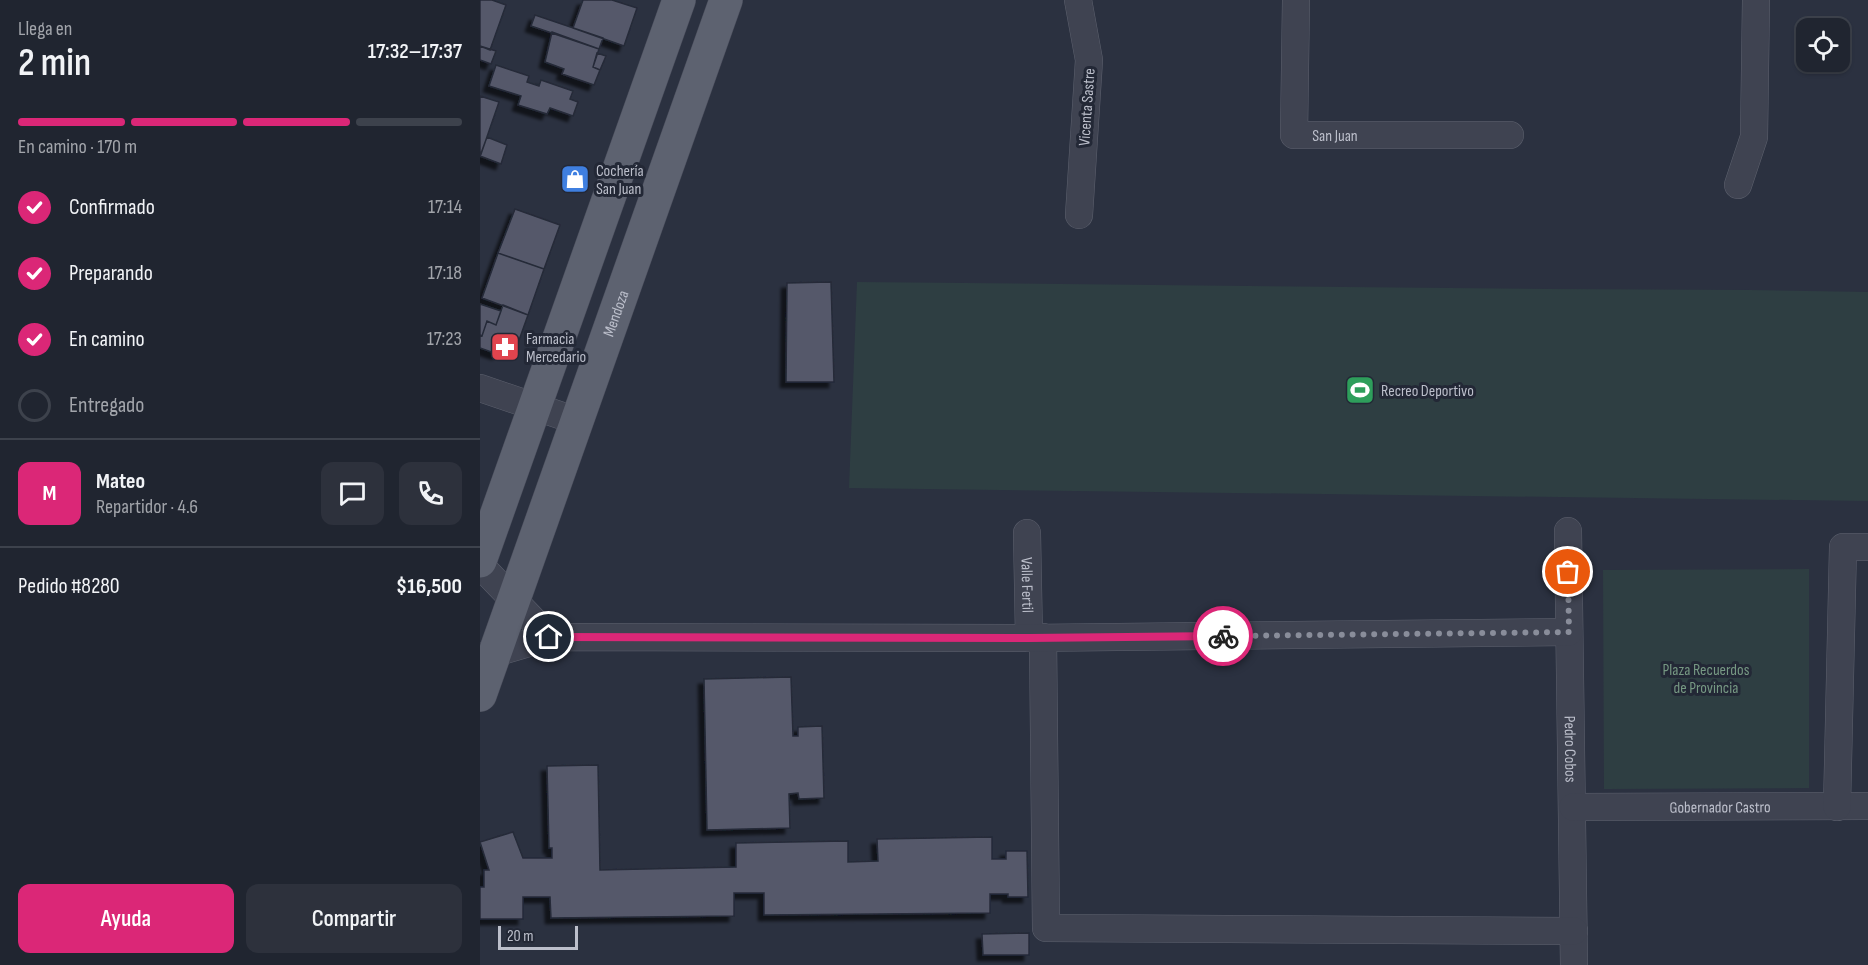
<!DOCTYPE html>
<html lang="es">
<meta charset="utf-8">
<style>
body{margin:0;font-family:"Sofia Sans Condensed",sans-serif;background:#2d313c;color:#f1f3f6;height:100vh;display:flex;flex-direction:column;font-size:22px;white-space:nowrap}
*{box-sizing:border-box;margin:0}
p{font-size:20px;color:#a2a5ab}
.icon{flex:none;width:33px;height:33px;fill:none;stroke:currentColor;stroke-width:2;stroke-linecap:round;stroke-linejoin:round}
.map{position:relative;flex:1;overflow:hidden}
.sheet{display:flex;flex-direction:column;background:#202530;width:480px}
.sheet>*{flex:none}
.tools{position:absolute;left:1316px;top:18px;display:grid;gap:12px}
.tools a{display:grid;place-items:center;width:54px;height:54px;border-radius:12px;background:#202530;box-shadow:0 2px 4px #0004,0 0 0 2px #3d424c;font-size:30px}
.scale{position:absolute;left:18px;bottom:15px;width:80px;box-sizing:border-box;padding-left:6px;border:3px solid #bcbfcb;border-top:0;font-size:16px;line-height:21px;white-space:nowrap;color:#bcbfcb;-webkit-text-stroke:4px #232836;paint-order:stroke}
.pin{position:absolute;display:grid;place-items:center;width:51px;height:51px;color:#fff;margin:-26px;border:3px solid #fff;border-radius:50%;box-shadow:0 2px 6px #0007}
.courier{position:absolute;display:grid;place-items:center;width:60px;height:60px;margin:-30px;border:4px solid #db2777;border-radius:50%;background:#fff;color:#222;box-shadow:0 2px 8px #0007}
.headline em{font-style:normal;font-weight:600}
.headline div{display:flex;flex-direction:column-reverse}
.headline{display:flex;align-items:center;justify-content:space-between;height:102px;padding:0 18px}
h1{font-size:39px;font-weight:600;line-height:45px}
.bar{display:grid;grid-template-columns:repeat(4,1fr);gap:9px 6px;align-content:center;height:72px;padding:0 18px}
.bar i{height:8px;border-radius:4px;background:#3d424c}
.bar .active{background:#db2777}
.bar p{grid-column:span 4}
.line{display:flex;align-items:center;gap:15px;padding:0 18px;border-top:2px solid #3d424c}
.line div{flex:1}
.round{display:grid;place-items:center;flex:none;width:63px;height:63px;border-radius:12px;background:#2d313c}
ol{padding:0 18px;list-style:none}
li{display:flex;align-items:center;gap:18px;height:66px}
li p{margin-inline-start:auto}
li .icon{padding:6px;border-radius:50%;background:#db2777;color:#fff;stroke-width:4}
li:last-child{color:#a2a5ab}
li i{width:33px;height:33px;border:3px solid #3d424c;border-radius:50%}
.action{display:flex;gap:12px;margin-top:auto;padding:12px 18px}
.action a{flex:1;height:69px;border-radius:12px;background:#db2777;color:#fff;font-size:24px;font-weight:600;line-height:69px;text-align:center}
.action a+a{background:#2d313c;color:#f1f3f6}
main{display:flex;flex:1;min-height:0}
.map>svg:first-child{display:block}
.green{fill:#2e3e42}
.building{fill:#55596b;stroke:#252a38;stroke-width:1.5;filter:url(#shadow)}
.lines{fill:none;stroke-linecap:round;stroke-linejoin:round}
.street-casing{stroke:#5d616e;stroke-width:28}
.primary-casing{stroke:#484c5a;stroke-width:34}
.street{stroke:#3f4351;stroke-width:27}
.primary{stroke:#5d6270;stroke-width:33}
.done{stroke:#898d9a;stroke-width:6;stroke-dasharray:0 10.8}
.route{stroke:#db2777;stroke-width:8}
.labels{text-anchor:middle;stroke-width:6;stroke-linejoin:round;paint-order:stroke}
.street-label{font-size:16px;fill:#bcbfcb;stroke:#232836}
.poi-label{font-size:16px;fill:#bcbfcb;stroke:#232836;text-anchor:start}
.park-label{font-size:16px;fill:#769883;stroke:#232836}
</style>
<main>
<section class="sheet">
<div class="headline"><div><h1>2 min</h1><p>Llega en</p></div><em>17:32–17:37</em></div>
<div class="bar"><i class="active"></i><i class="active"></i><i class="active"></i><i></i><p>En camino · 170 m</p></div>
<ol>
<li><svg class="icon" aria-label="check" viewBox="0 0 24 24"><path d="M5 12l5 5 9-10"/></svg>Confirmado<p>17:14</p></li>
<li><svg class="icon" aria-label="check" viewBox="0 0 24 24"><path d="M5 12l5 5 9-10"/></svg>Preparando<p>17:18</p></li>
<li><svg class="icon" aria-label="check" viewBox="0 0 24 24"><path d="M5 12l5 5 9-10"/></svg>En camino<p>17:23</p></li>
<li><i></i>Entregado</li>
</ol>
<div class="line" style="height:108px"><b class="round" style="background:#db2777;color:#fff">M</b><div><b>Mateo</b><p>Repartidor · 4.6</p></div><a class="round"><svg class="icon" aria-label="chat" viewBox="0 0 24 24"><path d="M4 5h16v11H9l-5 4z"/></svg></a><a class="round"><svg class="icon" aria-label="phone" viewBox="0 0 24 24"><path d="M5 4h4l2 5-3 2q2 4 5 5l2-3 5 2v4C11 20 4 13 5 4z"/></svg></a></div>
<div class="line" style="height:78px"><div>Pedido #8280</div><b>$16,500</b></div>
<div class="action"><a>Ayuda</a><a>Compartir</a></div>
</section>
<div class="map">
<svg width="1388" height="965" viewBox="0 0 1388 965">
<defs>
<filter id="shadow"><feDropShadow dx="-5.5" dy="5.5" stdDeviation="1.5" flood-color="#0009"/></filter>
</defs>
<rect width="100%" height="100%" fill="#2b3140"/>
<!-- green -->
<path class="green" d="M377 282 1071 289 1270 290 1388 292V501L369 488Z
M1329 569V788L1124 789 1123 570Z"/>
<!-- building -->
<path class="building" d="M0 0H12L26 5 10 50 0 46Z
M103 0H132L157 8 144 46 93 28Z
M55 15 123 38 119 49 51 26Z
M72 32 119 49 113 67 120 70 114 85 82 74 84 69 65 62Z
M0 46 16 51 11 64 0 60Z
M117 53 126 56 120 70 113 67Z
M16 65 49 76 47 82 59 86 61 80 93 91 90 99 98 102 93 116 70 108 67 114 38 105 41 96 9 86Z
M0 96 19 102 0 157Z
M7 137 27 145 21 164 0 156Z
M35 209 80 225 64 269 18 253Z
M18 253 64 269 48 315 2 298Z
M351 282 354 382H306L307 283Z
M0 304 21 311 16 325 7 321 2 336 0 335Z
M23 305 48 315 38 343 17 354 0 348V335L2 336 7 321 16 325Z
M311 677 313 736H318V727L342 726 344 798 319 799 318 793 309 794 310 828 227 830 224 679Z
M118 765 120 870 256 867V843L368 841V862L398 861 397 839 512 837V859H526V851H547L548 897H528V894H510V913L284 915V893H254V916L71 918 70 897H43V919H0V887H4V870H9L0 842 33 832 43 858H72V848H69L67 766Z
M549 933V955H503L502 934Z"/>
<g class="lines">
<!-- street casing -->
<g class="street-casing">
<g id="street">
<path d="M598 0 609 60 599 215"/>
<path id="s1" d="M816 0 814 135H1030"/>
<path d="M1258 185 1274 137 1276 0"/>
<path d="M0 388 97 421"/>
<path id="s2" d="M1088 531 1094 965"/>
<path id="s3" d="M547 533 549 638"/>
<path d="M0 565 69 637"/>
<path d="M563 637 566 928 1094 931"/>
<path d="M1 657 69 637 549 638 1089 632"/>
<path id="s4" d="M1093 807 1388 806"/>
<path d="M1357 807 1363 547H1388"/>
</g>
</g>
<!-- primary casing -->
<g class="primary-casing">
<g id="primary">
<path d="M0 561 199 0"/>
<path id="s5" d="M0 695 246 0"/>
</g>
</g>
<!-- street -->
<use href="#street" class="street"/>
<!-- primary -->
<use href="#primary" class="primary"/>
</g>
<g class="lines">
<!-- done -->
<path class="done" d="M743 636 1089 632 1088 572"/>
<!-- route -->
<path class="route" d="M69 637 549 638 743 636"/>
</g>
<!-- icons -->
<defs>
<g id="shop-square" transform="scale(1.5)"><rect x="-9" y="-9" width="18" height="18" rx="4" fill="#3f7fe0" stroke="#232836"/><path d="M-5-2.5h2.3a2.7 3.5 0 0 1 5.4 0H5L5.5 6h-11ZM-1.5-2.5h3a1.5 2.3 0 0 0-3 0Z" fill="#fff"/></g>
<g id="pharmacy-square" transform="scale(1.5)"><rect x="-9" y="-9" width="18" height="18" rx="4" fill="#e0444e" stroke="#232836"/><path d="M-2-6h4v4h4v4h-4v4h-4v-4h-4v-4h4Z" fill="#fff"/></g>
<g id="stadium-square" transform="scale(1.5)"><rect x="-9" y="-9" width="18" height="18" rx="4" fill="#2e9e5b" stroke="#232836"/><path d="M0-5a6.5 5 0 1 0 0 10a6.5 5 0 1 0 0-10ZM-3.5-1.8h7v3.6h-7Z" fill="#fff"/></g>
</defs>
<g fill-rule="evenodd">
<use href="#shop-square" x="95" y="179"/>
<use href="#pharmacy-square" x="25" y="347"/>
<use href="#stadium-square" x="880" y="390"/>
</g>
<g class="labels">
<!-- street labels -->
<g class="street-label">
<text transform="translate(606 107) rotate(-86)" y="6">Vicenta Sastre</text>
<text dy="6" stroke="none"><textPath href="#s1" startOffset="176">San Juan</textPath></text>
<text dy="6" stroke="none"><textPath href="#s5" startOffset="405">Mendoza</textPath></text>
<text dy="6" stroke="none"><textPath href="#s3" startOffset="52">Valle Fertil</textPath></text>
<text dy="6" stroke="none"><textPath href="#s2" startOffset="218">Pedro Cobos</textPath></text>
<text dy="6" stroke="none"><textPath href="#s4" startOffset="147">Gobernador Castro</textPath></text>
</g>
<!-- poi labels -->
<g class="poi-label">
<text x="116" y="176">Cochería<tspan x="116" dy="18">San Juan</tspan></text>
<text x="46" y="344">Farmacia<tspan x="46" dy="18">Mercedario</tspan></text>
<text x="901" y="396">Recreo Deportivo</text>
</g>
<!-- park labels -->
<g class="park-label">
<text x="1226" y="675">Plaza Recuerdos<tspan x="1226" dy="18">de Provincia</tspan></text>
</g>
</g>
</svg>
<div class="tools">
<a><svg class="icon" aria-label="locate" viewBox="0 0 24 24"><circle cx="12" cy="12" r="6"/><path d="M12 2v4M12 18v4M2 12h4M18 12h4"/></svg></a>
</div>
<div class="scale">20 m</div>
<div class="pin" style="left:1088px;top:572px;background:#ea580c"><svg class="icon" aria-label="bag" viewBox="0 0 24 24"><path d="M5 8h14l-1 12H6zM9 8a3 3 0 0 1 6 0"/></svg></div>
<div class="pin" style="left:69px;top:637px;background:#1f2937"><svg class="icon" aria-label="home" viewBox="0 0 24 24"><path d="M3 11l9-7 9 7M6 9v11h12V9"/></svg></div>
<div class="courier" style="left:743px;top:636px"><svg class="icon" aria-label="bike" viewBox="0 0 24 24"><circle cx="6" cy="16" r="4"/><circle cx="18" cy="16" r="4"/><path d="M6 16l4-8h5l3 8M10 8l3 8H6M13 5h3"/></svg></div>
</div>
</main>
